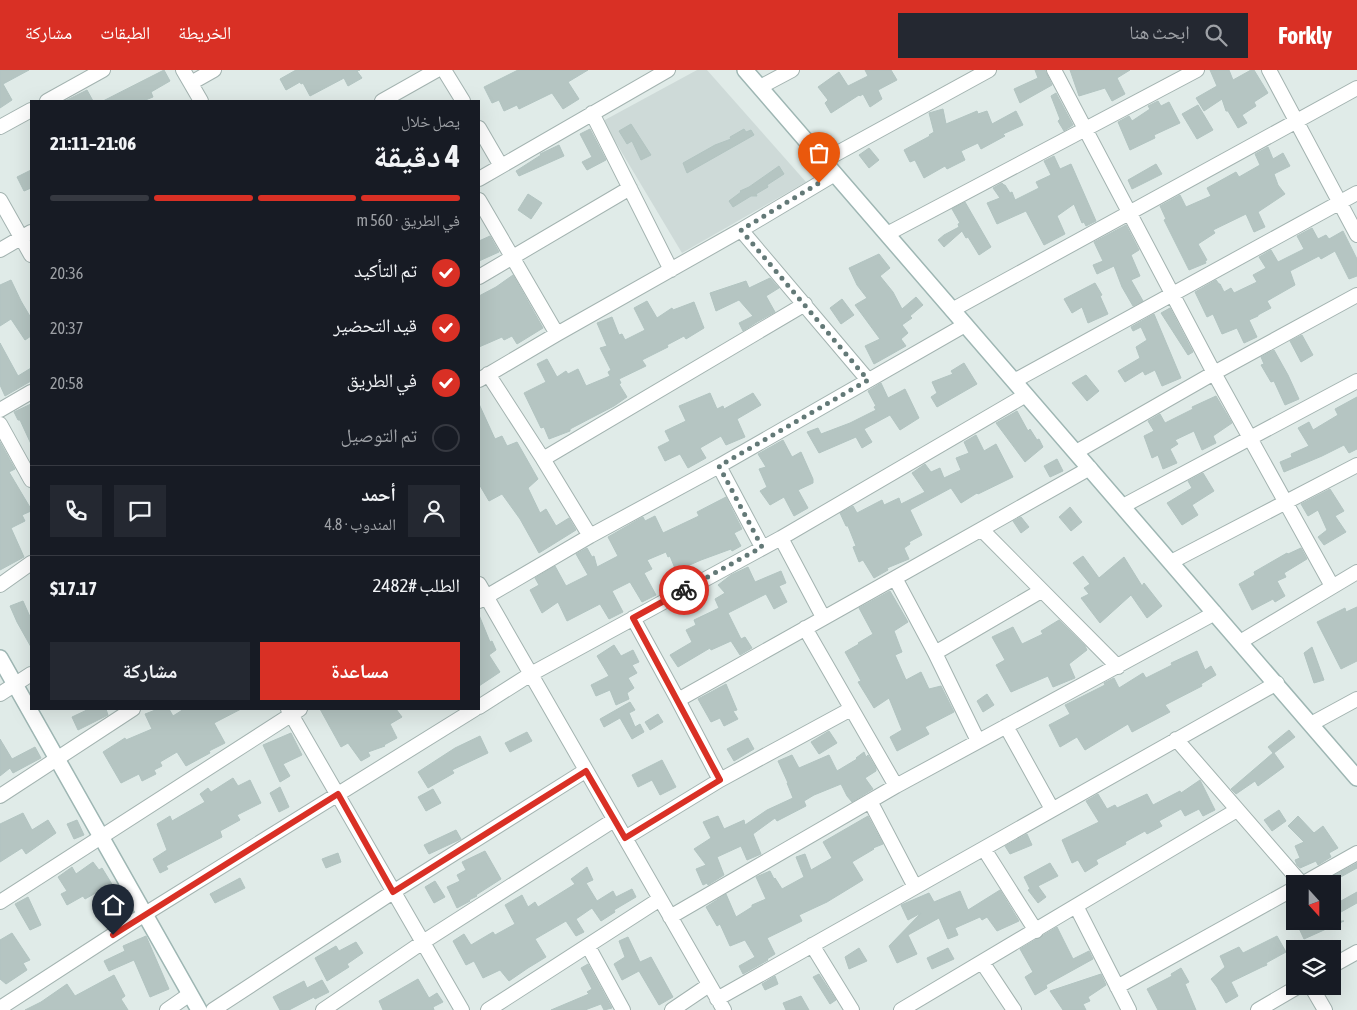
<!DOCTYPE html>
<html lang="ar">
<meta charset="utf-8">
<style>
body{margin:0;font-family:"Asap Condensed","Noto Naskh Arabic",sans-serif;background:#242831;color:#f1f3f6;direction:rtl;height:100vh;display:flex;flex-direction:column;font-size:19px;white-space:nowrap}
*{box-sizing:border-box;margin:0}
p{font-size:16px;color:#9ea1a6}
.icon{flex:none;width:28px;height:28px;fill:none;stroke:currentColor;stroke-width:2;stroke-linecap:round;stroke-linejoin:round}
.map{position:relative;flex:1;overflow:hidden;direction:ltr}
.details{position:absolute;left:30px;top:30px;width:450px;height:610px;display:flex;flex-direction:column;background:#171b24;border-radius:0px;box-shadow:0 5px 20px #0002;direction:rtl}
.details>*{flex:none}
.needle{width:32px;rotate:159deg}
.controls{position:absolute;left:1286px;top:805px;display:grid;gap:10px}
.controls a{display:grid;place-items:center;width:55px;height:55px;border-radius:0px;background:#171b24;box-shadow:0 5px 20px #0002;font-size:25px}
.pin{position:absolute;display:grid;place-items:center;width:42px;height:42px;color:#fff;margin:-51px -21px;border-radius:50% 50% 50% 0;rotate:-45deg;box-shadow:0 0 5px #0007}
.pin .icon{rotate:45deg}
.courier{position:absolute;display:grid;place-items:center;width:50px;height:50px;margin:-25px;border:4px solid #d93025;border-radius:50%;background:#fff;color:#222;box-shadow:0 1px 6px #0007}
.headline em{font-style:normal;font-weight:700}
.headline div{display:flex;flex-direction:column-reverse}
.headline{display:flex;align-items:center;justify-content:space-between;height:85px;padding:0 20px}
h1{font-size:32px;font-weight:700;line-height:38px}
.bar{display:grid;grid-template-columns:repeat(4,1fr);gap:8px 5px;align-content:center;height:60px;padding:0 20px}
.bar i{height:6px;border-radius:4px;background:#363941}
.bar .on{background:#d93025}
.bar p{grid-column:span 4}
.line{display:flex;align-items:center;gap:12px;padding:0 20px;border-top:1px solid #363941}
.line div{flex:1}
.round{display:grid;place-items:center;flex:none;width:52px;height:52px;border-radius:0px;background:#242831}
ol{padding:0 20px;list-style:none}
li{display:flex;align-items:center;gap:15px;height:55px}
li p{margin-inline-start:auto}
li .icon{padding:5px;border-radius:50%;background:#d93025;color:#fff;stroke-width:4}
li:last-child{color:#9ea1a6}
li i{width:28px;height:28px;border:2px solid #363941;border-radius:50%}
.cta{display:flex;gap:10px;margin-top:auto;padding:10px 20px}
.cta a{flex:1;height:58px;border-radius:0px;background:#d93025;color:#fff;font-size:20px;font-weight:700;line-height:58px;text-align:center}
.cta a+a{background:#242831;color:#f1f3f6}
header{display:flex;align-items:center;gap:30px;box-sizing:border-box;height:70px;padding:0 25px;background:#d93025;color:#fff}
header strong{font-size:24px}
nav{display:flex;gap:28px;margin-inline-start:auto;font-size:18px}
.search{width:350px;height:45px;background:#242831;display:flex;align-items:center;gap:12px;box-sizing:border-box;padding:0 18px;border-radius:0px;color:#9ea1a6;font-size:19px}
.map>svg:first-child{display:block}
.built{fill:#cedad8}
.building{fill:#b5c5c2;stroke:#b2c4c1}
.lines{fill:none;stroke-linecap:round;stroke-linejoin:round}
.street-casing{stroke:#a3b3b0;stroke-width:16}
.secondary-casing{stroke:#9eb6b3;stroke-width:18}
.street{stroke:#fff;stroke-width:14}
.secondary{stroke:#fff;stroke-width:15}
.done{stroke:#637977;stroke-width:5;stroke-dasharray:0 9}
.route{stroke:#d93025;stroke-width:6}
</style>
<header>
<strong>Forkly</strong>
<div class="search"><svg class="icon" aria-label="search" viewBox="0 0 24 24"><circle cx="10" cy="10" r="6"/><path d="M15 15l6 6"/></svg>ابحث هنا</div>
<nav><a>الخريطة</a><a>الطبقات</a><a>مشاركة</a></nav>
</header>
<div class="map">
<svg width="1357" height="940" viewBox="0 0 1357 940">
<rect width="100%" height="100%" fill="#e0ebe8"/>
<!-- built -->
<path class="built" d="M697 0H707L806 112 682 183 603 51Z"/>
<!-- building -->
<path class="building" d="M0 0H29L3 14 12 30 0 38Z
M164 0 170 11 151 22 153 27 143 31H103Z
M296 0H360L357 1 362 8 348 16 344 8 310 26 303 13 301 14 300 12 286 20 280 9Z
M518 0H588L568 12 579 29 563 39 552 23 519 39 517 35 504 41 499 30 492 33 484 17Z
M865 0H891L897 10 878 20 882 29 870 37 863 24 860 26 859 25 831 43 825 33 828 30 818 17 839 2 848 16 868 6Z
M1035 0H1045L1052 15 1020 33 1014 19 1038 8Z
M1070 0H1130L1117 8 1125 24 1112 31 1105 18 1079 26Z
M1210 0H1229L1233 10 1251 0H1254L1268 23 1254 32 1256 36 1242 45 1247 53 1238 58 1228 41H1226L1222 29 1204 41 1196 28 1217 16Z
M87 20 93 31H65Z
M1056 23 1073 55 1064 61 1058 51 1060 49 1051 26Z
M1158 31 1161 36 1169 32 1180 53 1154 65 1155 68 1130 80 1118 52 1129 46 1132 51 1150 39 1148 36Z
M1198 35 1213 60 1197 69 1182 44Z
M943 39 946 54 977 41 978 44 987 41 992 54 1016 41 1023 55 1003 64 1005 66 981 79 978 73 961 81 965 90 947 99 945 96 924 108 915 90 910 92 904 80 930 66 929 65 934 62 929 43Z
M631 54 651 85 641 90 632 71 627 74 619 61Z
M590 59 606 90 587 100 582 92 592 87 580 64Z
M744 59 746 62 751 60 754 65 687 103 683 93 715 75 731 69 730 67Z
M559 75 564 86 519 106 516 101 541 85 540 84Z
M1268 77 1273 89 1283 83 1290 96 1274 104 1278 115 1285 124 1258 142 1265 157 1254 162 1246 144 1213 160 1215 163 1198 174 1207 190 1205 191 1206 193 1189 200 1164 150 1166 149 1160 136 1180 125 1186 137 1211 126 1207 118 1236 102 1239 107 1260 95 1255 84Z
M869 78 879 90 869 98 859 85Z
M1054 86 1060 99 1071 94 1096 151 1086 156 1084 152 1082 153 1074 134 1057 146 1065 164 1044 175 1026 141 997 154 987 133 1000 128 993 118 1002 113 1004 115H1005L1010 123 1012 122 1015 130 1039 118 1036 112 1051 105 1044 91Z
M1156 94 1162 104 1132 119 1128 110Z
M779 96 784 104 767 115 768 117 756 124 757 126H751L733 137 729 131 741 122 740 121 749 117Z
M31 100V118L24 121 17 107Z
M528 124 542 133 531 149 518 140Z
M965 132 991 177 979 185 968 167 966 168 962 161 944 177 938 170 944 165 959 157 958 154 960 153 952 139Z
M1126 155 1139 180 1131 185 1140 206 1131 210 1143 231 1133 236 1122 217 1114 196 1097 204 1093 195 1103 191 1094 172Z
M1312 158 1318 169 1326 165 1329 169 1343 161 1357 189V206L1349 209 1335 181 1321 189 1319 186 1290 201 1295 215 1267 231 1271 238 1258 245V246L1249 250 1257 267 1244 273 1237 258 1222 264 1213 244 1207 247 1195 222 1216 210 1219 214H1220L1224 222 1231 218 1234 223 1257 212 1253 205 1266 198 1259 187 1271 180 1278 192 1304 179 1297 166Z
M490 166 499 182 479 191V171Z
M879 184 890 198 880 206 893 222 902 239 916 227 923 235 910 246 912 248 902 255 908 263 901 269 906 276 874 294 865 276 880 269 855 235 867 228 857 215 849 198Z
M513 205 543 258 517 274 512 266 504 270 502 267 479 277V226L496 217Z
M770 208 779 218 766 226 775 242 757 252 755 250 757 252 743 261 739 253 753 246 739 230 716 241 710 223 746 211 749 218Z
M11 210 21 231 31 248V266L25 270 11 249 0 256V215Z
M1095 213 1102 225 1100 226 1108 244 1088 253 1082 237 1072 243 1064 229Z
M842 229 854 245 841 254 830 238Z
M647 231 657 248 672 238 673 240 694 232 704 258 686 269 684 266 667 275 668 277 642 290 646 296 619 309 621 313 619 314 627 327 614 336 570 359V361L549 369 544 357 541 358 524 323 546 312 537 294 547 289 557 307 566 301 568 304 578 299 586 316 610 306 608 302 611 300 600 278 607 276 597 253 612 247 619 265 622 264 625 270 645 260 634 238Z
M1170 238 1193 282 1188 285 1161 243Z
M1154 244 1181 308 1162 316 1155 300 1145 305 1143 301 1125 312 1118 301 1140 288 1136 277 1147 270 1141 257 1133 261 1131 257Z
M1302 265 1313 285 1301 292 1290 271Z
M0 273 18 306 31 298V311L5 326 0 315Z
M1274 280 1288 305 1299 329 1285 335 1274 311 1271 312 1261 295 1264 294 1261 287Z
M964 293 977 314 937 337 931 327 937 323 932 312 953 304 951 301Z
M1086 305 1099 321 1087 331 1072 313Z
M881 313 888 328 905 319 919 348 900 360 890 345 864 359 872 372 862 378 856 367 819 383 807 362 818 358 821 364 850 353 876 340 874 337 876 336 868 321Z
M710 323 717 339 723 336 724 339 753 323 761 335 737 349 745 367 726 375 721 366 700 378 706 388 688 398 680 384 665 391 658 377 670 371 665 361 686 351 679 336Z
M1216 326 1232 353 1213 366 1216 373 1202 380 1194 361 1175 370 1178 374 1170 379 1177 393 1163 399 1158 385 1152 388 1144 366 1154 361 1148 351 1160 344 1165 353 1193 339 1192 337Z
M1357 327V379L1349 383 1344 375 1322 386 1284 402 1280 392 1292 387 1291 384 1309 376 1298 358 1309 352 1313 360 1338 345 1335 339Z
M31 334V374L20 350H18L14 342Z
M479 334 495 369 502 366 507 376 517 372 538 409 528 418 540 443 546 439 556 456 569 448 576 460 539 483 520 449 502 424 489 431 479 414Z
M1017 341 1028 361 1030 359 1037 370 1039 369 1043 377 1025 392 996 353Z
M976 365 984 381 996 374 1013 407 978 424 977 423 961 433 951 418 910 440 922 465 909 472 910 474 904 478 909 489 887 498 888 500 874 508 863 490 859 492 853 477 856 476 848 456H846L840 443 853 436 857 443 882 430 884 435 899 428 901 434 925 422 912 403 925 394 931 402 940 398 944 408 961 400 956 388 969 383 964 372Z
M783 370 792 387 801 382 813 409V413L798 420 808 438 794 446 784 427 770 435 760 421 767 417 759 399 766 397 758 384Z
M0 372 15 399 9 402 31 439V441L22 445 25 451 11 458 24 487 0 500Z
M1057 389 1063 401 1050 407 1044 396Z
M1203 403 1214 421 1192 435 1198 445 1182 455 1167 433 1192 418 1188 411Z
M1330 419 1344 441 1335 446 1346 462 1324 475 1318 467 1327 460 1318 440 1308 446 1301 434Z
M726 427 742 459 734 463 741 476 732 481 731 479 701 490 676 501 670 486 668 487 666 482 647 490 652 499 644 503 656 525 642 532 630 512 612 521 623 542 609 549 600 534 567 551 558 532 542 543 530 520 539 515 535 508 555 496 566 516 588 505 576 484 587 478 592 487 594 486 597 497 618 486 608 467 634 452 643 447 645 451 655 446 663 463 699 446 697 442Z
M1070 437 1082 452 1071 461 1059 447Z
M1021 447 1029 457 1021 463 1013 451Z
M1301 478 1307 489 1284 503 1286 507 1277 511 1285 526 1275 532 1273 529 1252 540 1239 514 1255 505 1254 502 1287 483 1288 484Z
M1083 486 1099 508 1124 487 1142 516 1144 513 1162 536 1147 548 1131 525 1100 553 1081 528 1089 524 1084 518 1090 514 1073 493Z
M748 497 755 512 781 501 786 513 779 516 787 532 774 539 766 524 728 543 741 569 745 567 752 578 740 585 731 571 711 580 710 578 678 597 670 585 692 572 686 560 696 555 694 550 719 538 715 529 725 523 718 515 731 505Z
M890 521 908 552 894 561 902 582 895 585 906 610 921 602 929 619 941 616 954 642 925 657 929 664 897 681 890 667 902 660 889 628 874 638 858 612 861 611 845 582 859 574 858 573 873 564 859 538Z
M23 531 31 549V577L17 552 10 536Z
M1357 537V591L1341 599 1317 552 1345 538 1346 542Z
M479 545 490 572 492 571 496 580 489 585 500 602 479 616Z
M1059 550 1085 576 1087 580 1069 594 1075 608 1053 617 1048 606 1011 622 996 595 1005 590 992 567 1013 557 1022 574 1043 564 1041 561Z
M614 575 621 586 633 580 639 592 632 595 637 603 628 608 634 618 627 623 629 629 616 635 610 620 596 626 591 615 609 606 597 586Z
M1312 577 1324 610 1314 613 1304 583Z
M1197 581 1205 600 1211 596 1216 605 1201 614 1202 616 1165 635 1170 642 1132 662 1128 654 1085 680 1077 667 1060 677 1049 655 1070 644 1065 635 1105 615 1104 613 1114 608 1119 618 1143 603 1146 608 1172 595 1171 593Z
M726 614 737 640 733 641 738 649 724 656 720 648 711 652 698 629Z
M987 624 994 635 983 642 977 631Z
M630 632 635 640 629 643 635 657 640 654 644 662 632 669 620 648 604 657 600 649Z
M89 639H106L108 645 78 660 72 647Z
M158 639H169L173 646 184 639H241L214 653 225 673 209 681 210 683 186 696 177 682 160 692 162 696 154 700 156 704 142 711 139 704 121 713 103 682 125 668 126 670 152 659 145 644Z
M320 639H396L402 647 390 654 397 668 384 675 385 676 368 682 370 686 361 691 348 673 341 677Z
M658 644 663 652 650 660 645 652Z
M1289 660 1295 667 1274 683 1284 697 1258 716 1255 711 1236 724 1231 719 1273 683 1268 677Z
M829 661 837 673 819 684 811 672Z
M527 662 532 671 510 682 505 673Z
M291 663 302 685 283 694 290 706 280 712 263 675Z
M480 666 488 683 452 700 454 703 428 718 418 702 455 678Z
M748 668 754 679 734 691 727 679Z
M0 669 12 689 35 677 41 688 13 703 10 698 0 706Z
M864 682 866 687 868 685 876 698V701L865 708 873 719 852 732 847 726 841 714 814 725 804 731 806 736 777 751 775 748 753 764 761 784 747 790 741 776 717 787 724 805 708 815 707 813 703 815 696 799 706 795 694 779 711 768 703 752 718 746 724 759 744 750 745 755 767 740 793 728 787 713H788L778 691 792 685 799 698 829 685 837 701 857 689 856 688Z
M662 690 676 717 660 725 652 710 638 717 632 705Z
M233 708 238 716 250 710 261 733 237 745 240 750 220 761 222 767 166 796 168 799 160 803 153 789 167 780 157 754 170 746 172 751 205 732 200 724 208 718 211 722Z
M1200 710 1215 740 1203 746 1199 739 1185 746 1181 739 1159 751 1162 756 1147 764 1145 761 1125 772 1126 774 1096 790 1098 794 1085 802 1078 790 1072 793 1062 770 1099 752 1086 731 1098 724 1107 739 1115 735 1117 738 1147 724 1153 735 1180 721 1181 723Z
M280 717 289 737 279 742 270 723Z
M433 719 441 733 426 741 418 727Z
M1279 740 1286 751 1272 761 1264 750Z
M23 743 32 760 48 750 56 763 26 784 22 778 0 792V754Z
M868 746 883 774 873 778 874 779 852 792 863 810 827 832 799 845 802 851 767 868 775 884 767 889 768 890 743 904 739 896 755 887 745 870 730 876 720 854 717 856 706 837 726 824 736 847 752 837V835L766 829 756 807 770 801 774 809 775 808 782 819 804 807 796 787 805 784 811 800 832 788 823 772Z
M1298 746 1314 763 1323 756 1338 778 1329 783 1331 787 1318 795 1316 791 1300 798 1297 795 1295 790 1300 788 1295 776 1304 772 1288 756Z
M77 750 84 765 74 769 67 754Z
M456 760 461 769 429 784 424 775Z
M1027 764 1032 775 1010 784 1005 776Z
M485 781 501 809 476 825 477 826 469 830 470 831 457 838 447 817 460 811 457 805 466 800 462 792Z
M338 783 341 792 326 798 322 789Z
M93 792 99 800 102 798 118 824 108 831 101 820 85 829 83 826 67 835 61 824 67 821 58 807 72 797 76 804Z
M1050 793 1058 806 1038 816 1046 827 1038 833 1028 820 1030 819 1024 807Z
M1357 793V798L1328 814 1326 810Z
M587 797 593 810 586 813 597 831 613 821 616 827 632 819 636 827 614 840 615 842 601 851 592 838 576 849 584 862 576 866 566 851 535 869 546 887 528 898 509 911 500 900 483 908 474 891 466 895 453 871 464 864 471 875 493 862 495 865 515 854 505 835 522 825 528 837 535 832 538 837 575 814 571 809Z
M240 808 245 818 215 833 210 824Z
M435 811 445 827 434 833 425 817Z
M1000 820 1019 851 997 861 987 847 982 850 980 847 955 858 958 865 948 869 939 848 908 865 917 884 897 893 889 876 921 843 908 850 901 835 929 823 934 832 960 821 968 840Z
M1357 822V833L1332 847V836Z
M28 827 41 855 30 860 15 834Z
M1305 851H1344L1304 869 1297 854Z
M1057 857 1073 889 1089 881 1093 889 1046 915 1047 918 1035 925 1025 907 1033 902 1020 879Z
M12 863 30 890 23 893 27 900 6 914 0 909V870Z
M146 866 169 919 150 927 134 890 109 901 104 891 125 881 123 876Z
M1277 866 1286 882 1266 893 1267 895 1262 897 1231 912 1238 926 1226 933 1217 917 1211 909 1225 897 1220 886 1239 877 1243 883Z
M628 867 640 892 651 887 673 927 659 935 639 901 622 910 614 894 625 887 619 871Z
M356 872 363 883 347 894 349 897 327 911 315 888 336 876 339 881Z
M859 878 867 891 849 899 845 887Z
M948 878 954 889 932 899 927 888Z
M588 894 612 938 604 940 601 934 585 940H551L589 924 587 922 592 919 581 898Z
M1181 898 1189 912 1185 914 1196 940H1158L1147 919 1172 906 1171 904Z
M819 904 836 930 830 934 813 907Z
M1101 904 1106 915 1088 927 1090 931 1083 934 1086 940H1063L1050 921Z
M114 905 125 926 121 929 128 940H25L41 932 67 914 75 926Z
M775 906 778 914 765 920 762 914Z
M418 909 429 928 437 923 443 932 433 937 434 940H383L379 931Z
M322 910 329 922 315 929 314 927 289 940H280L273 927 304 911 307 918Z
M801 926 809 940H786L783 933Z"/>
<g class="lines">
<!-- street casing -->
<g class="street-casing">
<path id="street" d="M183 0 201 31
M444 0 463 31
M1054 0 1214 303 1332 516
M1269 0 1357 165
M191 13 214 0
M760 17 792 0
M47 31 103 0
M382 31 437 0
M592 43 671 200
M0 57 31 40
M479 58 501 96
M823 91 989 0
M479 109 668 0
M0 130 31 185
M479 130 557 264
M741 160 868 310
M887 164 1197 0
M0 180 31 162
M479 207 630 118
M952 240 1357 18
M488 304 543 389 805 234
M479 310 557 264 741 160 835 104
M1014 311 1357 123
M0 340 31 322
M0 354 31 410
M1076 382 1214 303 1357 225
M543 389 590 466
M719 396 762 477
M1123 436 1357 311
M982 460 1118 597
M781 468 823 547
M1171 492 1357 395
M479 514 724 940
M0 515 31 493
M479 531 590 466 719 396 965 255
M633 548 678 630
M805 558 896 716
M1240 572 1357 502
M935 583 1041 521
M0 624 31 604
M479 637 531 604 781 468 1026 325
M288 639 462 940
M1311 654 1357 629
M1006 656 1052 739
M1176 669 1302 814
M978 671 935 583 895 508 1090 398
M720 710 851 639
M0 726 133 639
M870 731 915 817
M625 768 720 710 678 630 895 508
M984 779 1036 861
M1302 814 1357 783
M0 832 300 639
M1076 836 1129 940
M670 847 896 716 1215 543
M812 875 852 940
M588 876 623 940
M982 892 1014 940
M1332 896 1357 882
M1311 916 1325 940
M1117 917 1295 818
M717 929 1277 613
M0 938 145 844 475 639
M167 940 190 924
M213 940 393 822 585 701
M323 940 423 872 614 750
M488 940 660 829
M672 940 709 915
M901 940 1237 740
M1258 940 1299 916"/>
</g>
<!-- secondary casing -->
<g class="secondary-casing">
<path id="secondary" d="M745 0 1357 708
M0 588 199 940"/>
</g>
<!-- street -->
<use href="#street" class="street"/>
<!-- secondary -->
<use href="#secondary" class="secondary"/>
</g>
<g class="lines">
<!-- done -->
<path class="done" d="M684 520 762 477 719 396 868 310 741 160 819 113"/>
<!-- route -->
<path class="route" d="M113 865 338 724 393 822 586 701 625 768 720 710 633 548 684 520"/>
</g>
</svg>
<div class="controls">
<a><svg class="needle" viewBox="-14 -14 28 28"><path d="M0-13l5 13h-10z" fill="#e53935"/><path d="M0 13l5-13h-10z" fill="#9ea1a6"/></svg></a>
<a><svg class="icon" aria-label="layers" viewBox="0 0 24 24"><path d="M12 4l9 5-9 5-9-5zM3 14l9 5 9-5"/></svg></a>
</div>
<div class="pin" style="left:819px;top:113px;background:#ea580c"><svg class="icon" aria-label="bag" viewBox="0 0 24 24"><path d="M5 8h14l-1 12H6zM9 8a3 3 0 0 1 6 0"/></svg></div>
<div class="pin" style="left:113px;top:865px;background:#1f2937"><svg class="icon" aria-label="home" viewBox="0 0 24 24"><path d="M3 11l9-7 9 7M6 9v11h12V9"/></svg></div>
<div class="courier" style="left:684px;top:520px"><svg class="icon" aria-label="bike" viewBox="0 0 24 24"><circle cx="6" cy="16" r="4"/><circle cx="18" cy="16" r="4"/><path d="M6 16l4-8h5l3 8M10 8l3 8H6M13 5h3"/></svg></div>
<section class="details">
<div class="headline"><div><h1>4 دقيقة</h1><p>يصل خلال</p></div><em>21:06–21:11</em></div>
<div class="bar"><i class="on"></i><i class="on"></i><i class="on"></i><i></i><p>في الطريق · 560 m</p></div>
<ol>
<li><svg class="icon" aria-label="check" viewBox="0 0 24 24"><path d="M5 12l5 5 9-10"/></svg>تم التأكيد<p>20:36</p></li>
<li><svg class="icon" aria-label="check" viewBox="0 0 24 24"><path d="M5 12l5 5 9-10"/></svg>قيد التحضير<p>20:37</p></li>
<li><svg class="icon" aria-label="check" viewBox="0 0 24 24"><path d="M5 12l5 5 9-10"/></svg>في الطريق<p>20:58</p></li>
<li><i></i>تم التوصيل</li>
</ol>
<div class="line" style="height:90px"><a class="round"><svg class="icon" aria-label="person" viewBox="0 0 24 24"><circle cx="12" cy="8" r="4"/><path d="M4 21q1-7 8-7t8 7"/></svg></a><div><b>أحمد</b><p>المندوب · 4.8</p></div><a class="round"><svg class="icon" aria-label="chat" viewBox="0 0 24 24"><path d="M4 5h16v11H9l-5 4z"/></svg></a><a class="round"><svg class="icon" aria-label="phone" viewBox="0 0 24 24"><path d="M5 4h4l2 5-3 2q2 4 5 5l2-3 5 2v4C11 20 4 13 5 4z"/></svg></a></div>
<div class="line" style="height:65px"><div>الطلب #2482</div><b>$17.17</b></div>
<div class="cta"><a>مساعدة</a><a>مشاركة</a></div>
</section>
</div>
